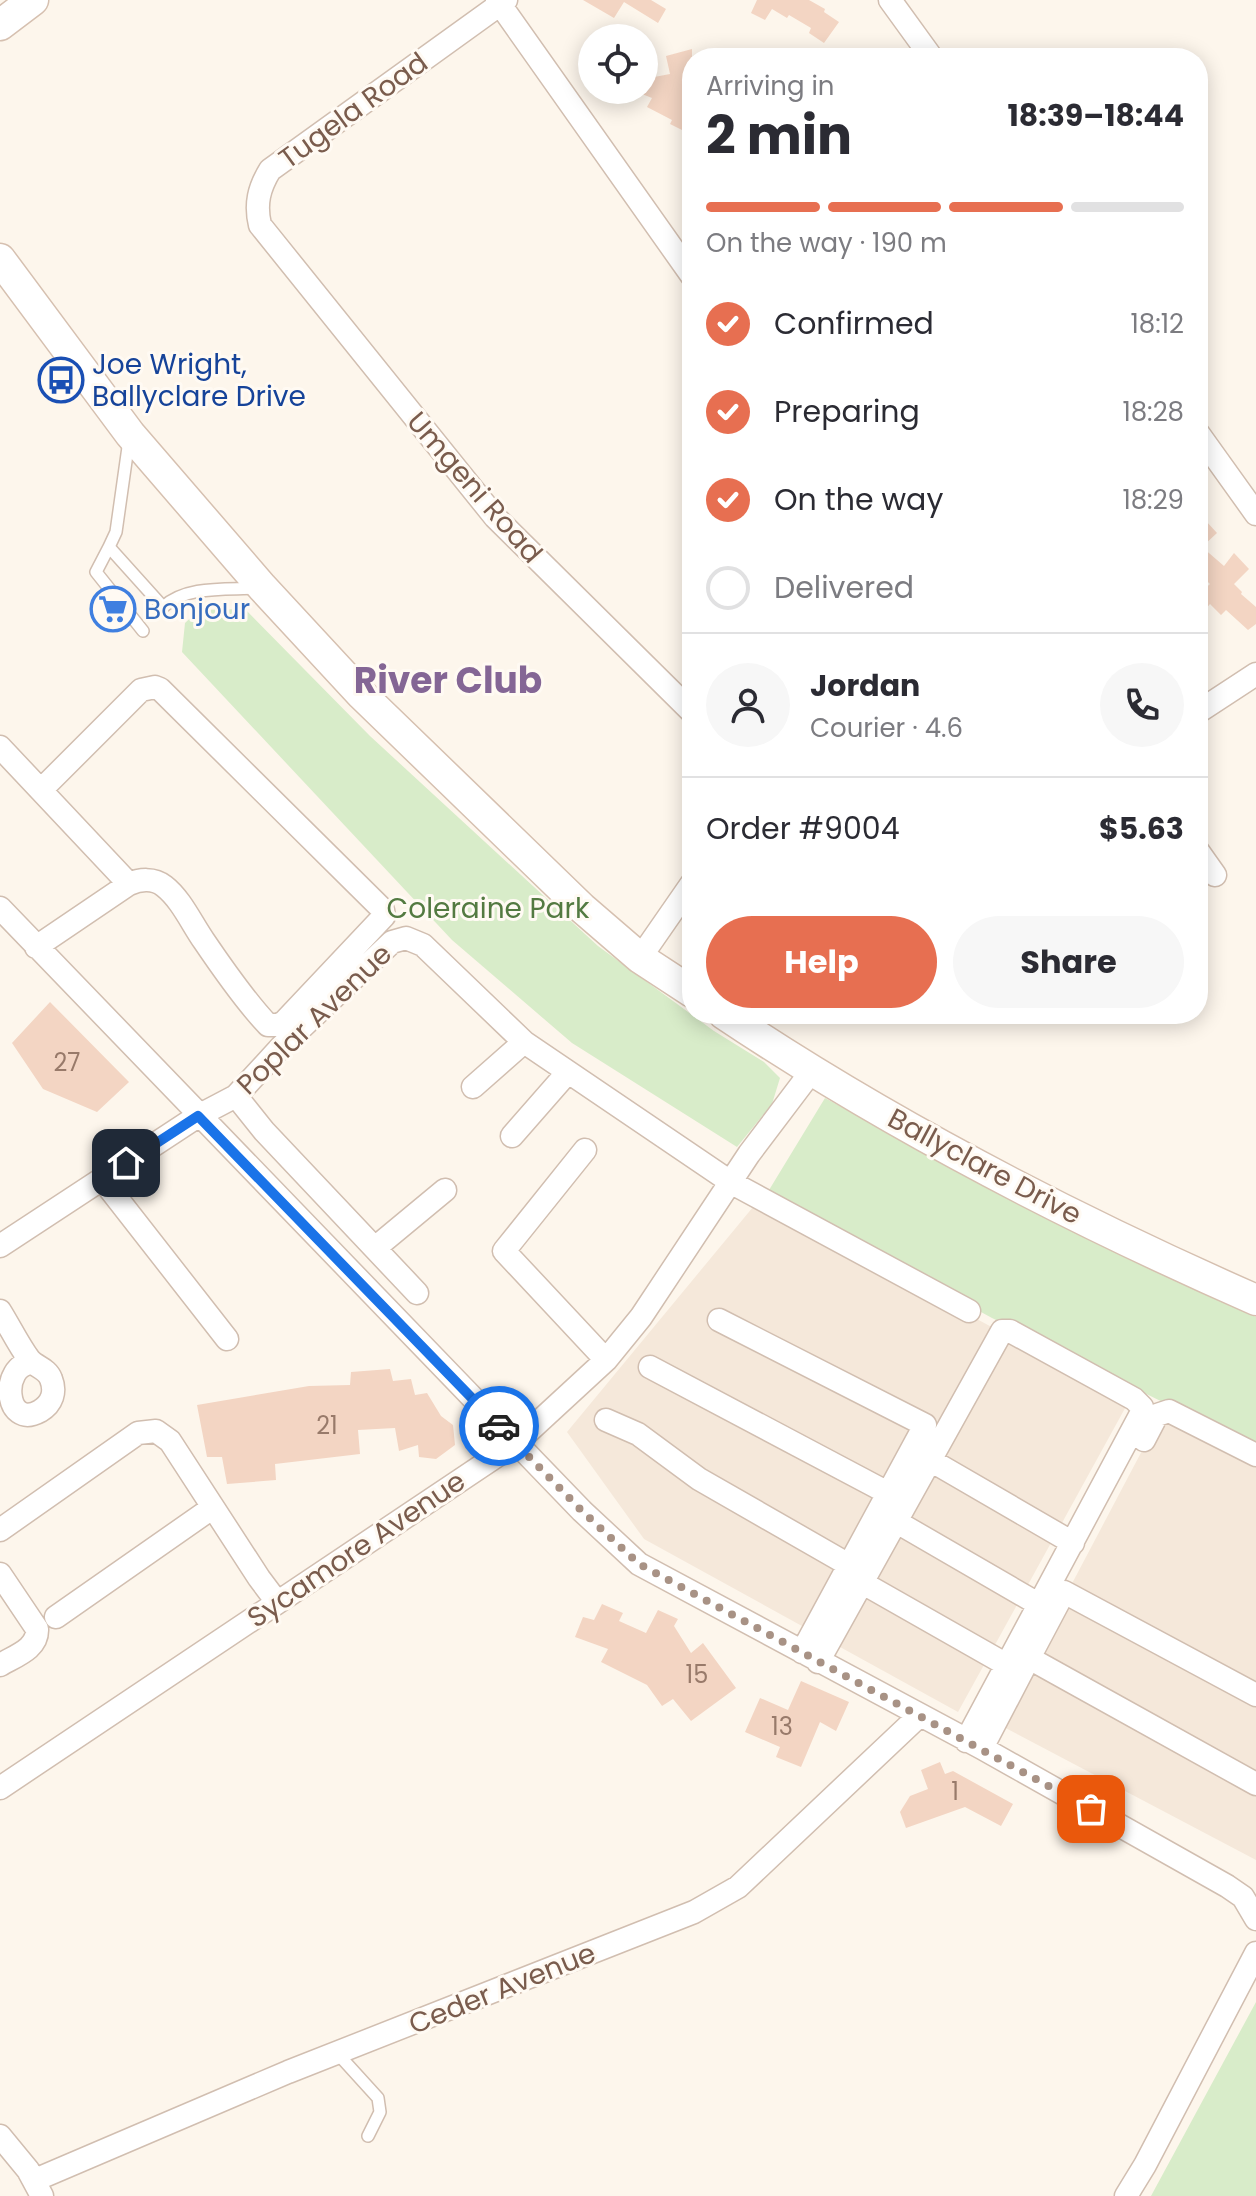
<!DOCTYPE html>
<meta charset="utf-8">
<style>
body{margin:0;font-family:Poppins,sans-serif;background:#f7f7f7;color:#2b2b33;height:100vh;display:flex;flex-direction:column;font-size:30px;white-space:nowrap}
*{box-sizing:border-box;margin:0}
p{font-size:26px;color:#7c7c81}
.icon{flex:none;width:44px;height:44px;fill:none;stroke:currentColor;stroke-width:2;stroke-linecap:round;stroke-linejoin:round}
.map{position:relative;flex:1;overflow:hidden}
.side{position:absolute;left:682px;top:48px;width:526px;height:976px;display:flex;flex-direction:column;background:#fff;border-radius:32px;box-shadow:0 4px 20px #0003}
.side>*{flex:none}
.tools{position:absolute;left:578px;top:24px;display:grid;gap:16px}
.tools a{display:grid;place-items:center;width:80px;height:80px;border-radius:50%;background:#fff;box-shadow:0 4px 20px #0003;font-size:40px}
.pin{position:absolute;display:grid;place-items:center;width:68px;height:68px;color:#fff;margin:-34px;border-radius:16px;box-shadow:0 4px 12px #0006}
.courier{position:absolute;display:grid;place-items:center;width:80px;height:80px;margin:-40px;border:6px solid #1a73e8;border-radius:50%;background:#fff;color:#222;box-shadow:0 2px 10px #0007}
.summary em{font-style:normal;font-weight:700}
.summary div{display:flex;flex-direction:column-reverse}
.summary{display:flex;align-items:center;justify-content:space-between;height:136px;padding:0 24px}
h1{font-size:52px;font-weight:700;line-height:60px}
.bar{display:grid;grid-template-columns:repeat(4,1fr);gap:12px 8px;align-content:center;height:96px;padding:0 24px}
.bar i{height:10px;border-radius:6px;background:#e1e1e2}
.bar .active{background:#e76f51}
.bar p{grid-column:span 4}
.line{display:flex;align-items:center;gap:20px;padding:0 24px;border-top:2px solid #e1e1e2}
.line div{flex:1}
.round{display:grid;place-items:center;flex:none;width:84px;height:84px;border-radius:42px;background:#f7f7f7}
ol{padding:0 24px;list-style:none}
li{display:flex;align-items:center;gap:24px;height:88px}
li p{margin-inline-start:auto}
li .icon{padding:8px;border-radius:50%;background:#e76f51;color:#fff;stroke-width:4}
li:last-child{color:#7c7c81}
li i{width:44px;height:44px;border:4px solid #e1e1e2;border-radius:50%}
.button{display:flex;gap:16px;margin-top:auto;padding:16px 24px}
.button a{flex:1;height:92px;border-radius:48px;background:#e76f51;color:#fff;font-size:32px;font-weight:700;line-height:92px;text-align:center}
.button a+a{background:#f7f7f7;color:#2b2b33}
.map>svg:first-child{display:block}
.residential{fill:#f5e8da}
.green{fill:#d8ecc9}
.building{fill:#f3d5c3}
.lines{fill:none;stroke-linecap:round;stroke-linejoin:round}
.lane-casing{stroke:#d1beb0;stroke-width:14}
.street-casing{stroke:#d1beb0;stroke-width:25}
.secondary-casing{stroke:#d6c0b0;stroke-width:33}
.lane{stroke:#fff;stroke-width:11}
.street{stroke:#fff;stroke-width:22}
.secondary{stroke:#fff;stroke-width:30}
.done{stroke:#a89285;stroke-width:8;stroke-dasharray:0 14.4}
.route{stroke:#1a73e8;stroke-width:10}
.labels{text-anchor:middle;stroke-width:6;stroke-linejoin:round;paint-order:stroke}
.number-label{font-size:24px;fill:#987a6a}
.street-label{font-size:28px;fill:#7a5c4d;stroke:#fffaf3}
.transit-label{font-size:28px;fill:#164399;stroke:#fffaf3;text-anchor:start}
.shop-label{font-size:28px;fill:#366cbe;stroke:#fffaf3;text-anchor:start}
.park-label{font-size:28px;fill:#537a41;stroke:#fffaf3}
.district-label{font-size:36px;font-weight:bold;fill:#846695;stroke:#fffaf3}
</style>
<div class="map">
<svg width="1256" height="2196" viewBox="0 0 1256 2196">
<rect width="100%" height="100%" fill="#fdf6ec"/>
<!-- residential -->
<path class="residential" d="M758 1201 1129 1401 958 1712 644 1539 567 1432Z
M1164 1409 1256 1456V1860L998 1724Z"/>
<!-- green -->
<path class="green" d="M245 609 370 736 598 946 714 1031 764 1062 780 1078 772 1104 737 1147 572 1043 452 940 182 652 185 623 199 610Z
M825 1098 1008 1197 1256 1317V1448L992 1318 766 1195Z
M1256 2002V2196H1151Z"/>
<!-- building -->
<path class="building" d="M583 0H651L666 9 658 23 624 2 614 18Z
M757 0H809L825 9 824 12 839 22 824 43 809 33 811 28 789 15 787 18 772 9 765 20 751 13Z
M692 49V135L670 124 672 120 647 107 652 98 642 94 649 78 670 74 666 56Z
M1206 521 1217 533 1202 547 1224 566 1234 553 1249 569 1234 584 1242 592 1241 594 1256 607V624L1248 630 1226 610 1221 615 1210 604 1198 618V595L1210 584 1198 572V530Z
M50 1002 129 1082 97 1112 43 1089 12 1043Z
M390 1369 393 1381 411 1379 415 1395 427 1393 441 1416 453 1425 455 1445 436 1459 419 1457 418 1445 399 1451 395 1428 358 1430 360 1454 275 1464 276 1480 227 1484 222 1457H207L197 1405 309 1386 350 1385 351 1372Z
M602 1604 623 1613 619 1621 646 1633 658 1610 678 1619 674 1626 691 1653 703 1643 736 1688 691 1721 673 1699 662 1706 647 1685 601 1662 608 1649 575 1637 583 1617 594 1620Z
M801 1681 849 1702 836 1731 820 1722 801 1767 776 1757 780 1747 745 1732 760 1698 788 1710Z
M940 1762 945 1774 953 1771 1013 1804 1001 1826 965 1807 906 1828 900 1812 910 1796 928 1789 921 1770Z"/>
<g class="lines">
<!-- lane casing -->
<g class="lane-casing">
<path id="lane" d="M129 440 116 532 109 547 163 607C187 585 227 590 258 588
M109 547 96 572 143 631
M338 2054 378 2098 380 2112 368 2136"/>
</g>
<!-- street casing -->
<g class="street-casing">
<path id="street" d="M497 0 692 276
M506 0 270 170C259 188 255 204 260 225L495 517 692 712
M890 0 932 58
M1198 433 1256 514
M1198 712 1256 674
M0 747 129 884C140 879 154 878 164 886 181 899 192 924 204 941 223 969 245 1001 268 1025H278L284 1022 384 916 383 910 160 689 155 687 141 690 42 789
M1198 851 1215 875
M0 908 582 1511 639 1564 982 1748 1227 1886 1243 1897 1256 1919
M36 947 129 884
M640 958 692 883
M473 1087 524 1042
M236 1096 264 1131 417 1293
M512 1136 568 1072
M585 1150 504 1251 606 1360
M102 1179 227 1339
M0 1246 198 1116 236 1096 281 1047 392 942 406 938 423 945 524 1042 732 1183 969 1311
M375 1248 445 1190
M0 1311C10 1327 18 1344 29 1359 35 1367 47 1368 51 1379 53 1384 54 1391 52 1397 50 1403 45 1408 40 1411 4 1431 0 1364 32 1363
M719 1320 925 1425 802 1652
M650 1367 888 1493
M606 1420 638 1434 699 1479 849 1565
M1144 1440 1157 1415 1169 1411 1256 1455
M930 1460 1073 1543
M895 1521 1040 1605
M0 1530 138 1433 156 1431 170 1441 259 1578 277 1602
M0 1574 37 1629C38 1649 15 1656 0 1665
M861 1582 1007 1665
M56 1617 212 1508
M1029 1658 1064 1592 1256 1695
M818 1662 1002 1331H1010L1134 1399 1142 1407V1412L966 1741
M982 1748 1029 1658 1256 1784
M0 1788 516 1443 606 1360 641 1317 749 1154 811 1072
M0 2136 28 2170 42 2196
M35 2180 288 2072 694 1912 738 1887 919 1716
M1126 2196 1145 2165 1256 1953"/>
</g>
<!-- secondary casing -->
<g class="secondary-casing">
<path id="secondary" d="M0 25 33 0
M0 259 130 434 262 587 362 695 582 908 640 958 692 992
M724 1014C891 1126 1072 1219 1256 1300"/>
</g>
<!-- lane -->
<use href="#lane" class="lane"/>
<!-- street -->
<use href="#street" class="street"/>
<!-- secondary -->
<use href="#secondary" class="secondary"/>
</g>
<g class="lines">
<!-- done -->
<path class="done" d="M499 1426 582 1511 639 1564 1091 1809"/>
<!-- route -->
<path class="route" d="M126 1163 198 1116 499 1426"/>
</g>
<!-- icons -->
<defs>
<g id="bus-ring" transform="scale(2.3)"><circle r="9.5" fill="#fffaf3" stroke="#1a4fb4" stroke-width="1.5"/><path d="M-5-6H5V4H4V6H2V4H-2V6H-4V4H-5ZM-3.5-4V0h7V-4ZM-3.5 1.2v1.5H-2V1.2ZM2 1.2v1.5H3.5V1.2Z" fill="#1a4fb4"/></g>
<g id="supermarket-ring" transform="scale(2.3)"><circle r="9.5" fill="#fffaf3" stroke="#3f7fe0" stroke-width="1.5"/><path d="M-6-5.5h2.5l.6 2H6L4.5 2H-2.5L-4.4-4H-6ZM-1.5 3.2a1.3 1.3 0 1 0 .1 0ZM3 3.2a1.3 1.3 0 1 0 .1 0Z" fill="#3f7fe0"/></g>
</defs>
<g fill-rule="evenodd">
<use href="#bus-ring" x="61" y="380"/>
<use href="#supermarket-ring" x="113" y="609"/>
</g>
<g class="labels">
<!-- number labels -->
<g class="number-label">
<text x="67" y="1071">27</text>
<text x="327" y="1434">21</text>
<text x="697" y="1683">15</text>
<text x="782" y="1735">13</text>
<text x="955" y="1800">1</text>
</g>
<!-- street labels -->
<g class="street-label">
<text transform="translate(353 110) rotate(-36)" y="10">Tugela Road</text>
<text transform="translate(475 487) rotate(49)" y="10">Umgeni Road</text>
<text transform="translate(314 1019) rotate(-44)" y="10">Poplar Avenue</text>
<text transform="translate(985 1166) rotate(28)" y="10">Ballyclare Drive</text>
<text transform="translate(356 1549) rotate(-34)" y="10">Sycamore Avenue</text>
<text transform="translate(502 1988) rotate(-22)" y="10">Ceder Avenue</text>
</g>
<!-- transit labels -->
<g class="transit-label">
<text x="92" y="374">Joe Wright,<tspan x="92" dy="32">Ballyclare Drive</tspan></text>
</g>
<!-- shop labels -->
<g class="shop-label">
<text x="144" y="619">Bonjour</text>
</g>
<!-- park labels -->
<g class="park-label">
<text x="488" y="918">Coleraine Park</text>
</g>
<!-- district labels -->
<g class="district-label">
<text x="448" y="693">River Club</text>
</g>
</g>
</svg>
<div class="tools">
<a><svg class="icon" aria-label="locate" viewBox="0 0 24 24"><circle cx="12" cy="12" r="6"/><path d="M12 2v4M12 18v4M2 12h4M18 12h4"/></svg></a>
</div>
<div class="pin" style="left:1091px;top:1809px;background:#ea580c"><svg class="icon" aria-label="bag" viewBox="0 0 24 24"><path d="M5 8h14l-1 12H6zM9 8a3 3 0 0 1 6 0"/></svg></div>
<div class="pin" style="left:126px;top:1163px;background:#1f2937"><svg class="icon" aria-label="home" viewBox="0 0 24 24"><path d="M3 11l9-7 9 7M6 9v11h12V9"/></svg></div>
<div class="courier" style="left:499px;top:1426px"><svg class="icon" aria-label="car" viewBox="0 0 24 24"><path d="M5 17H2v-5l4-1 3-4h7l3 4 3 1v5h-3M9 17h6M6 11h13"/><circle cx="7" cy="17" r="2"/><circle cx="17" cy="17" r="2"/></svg></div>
<section class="side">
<div class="summary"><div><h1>2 min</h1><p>Arriving in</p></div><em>18:39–18:44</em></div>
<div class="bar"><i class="active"></i><i class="active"></i><i class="active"></i><i></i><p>On the way · 190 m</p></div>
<ol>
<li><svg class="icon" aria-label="check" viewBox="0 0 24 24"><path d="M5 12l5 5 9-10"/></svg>Confirmed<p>18:12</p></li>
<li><svg class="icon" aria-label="check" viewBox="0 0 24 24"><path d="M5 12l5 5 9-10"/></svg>Preparing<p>18:28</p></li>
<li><svg class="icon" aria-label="check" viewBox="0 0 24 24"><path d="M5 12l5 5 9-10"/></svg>On the way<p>18:29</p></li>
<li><i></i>Delivered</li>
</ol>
<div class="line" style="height:144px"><a class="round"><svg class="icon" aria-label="person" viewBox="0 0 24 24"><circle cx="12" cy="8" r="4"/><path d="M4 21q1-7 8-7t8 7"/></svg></a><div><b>Jordan</b><p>Courier · 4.6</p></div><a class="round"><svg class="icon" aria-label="phone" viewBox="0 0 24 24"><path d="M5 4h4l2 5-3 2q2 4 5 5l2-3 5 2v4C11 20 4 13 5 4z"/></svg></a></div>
<div class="line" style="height:104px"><div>Order #9004</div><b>$5.63</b></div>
<div class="button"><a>Help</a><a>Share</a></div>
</section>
</div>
